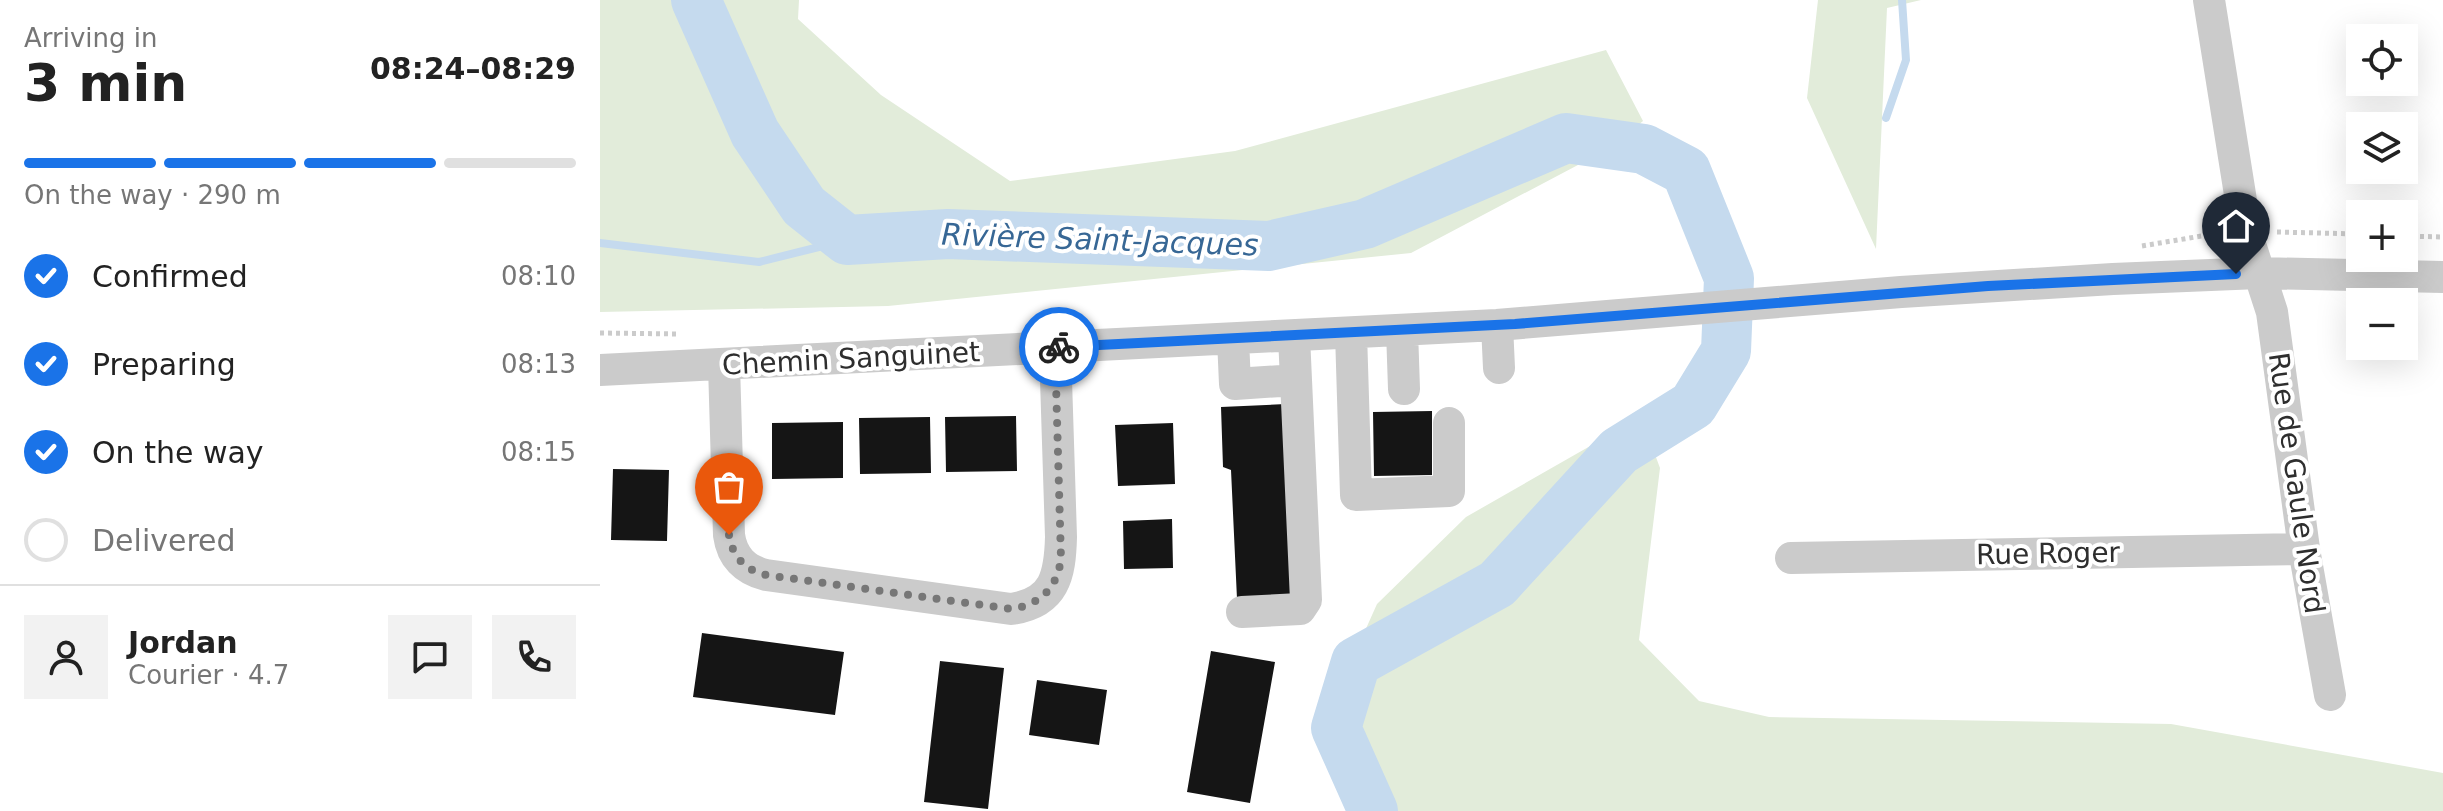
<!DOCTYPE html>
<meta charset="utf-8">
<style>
body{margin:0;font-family:"DejaVu Sans",sans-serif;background:#f2f2f2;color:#222;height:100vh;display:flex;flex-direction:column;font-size:30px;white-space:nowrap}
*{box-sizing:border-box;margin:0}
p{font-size:26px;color:#767676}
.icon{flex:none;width:44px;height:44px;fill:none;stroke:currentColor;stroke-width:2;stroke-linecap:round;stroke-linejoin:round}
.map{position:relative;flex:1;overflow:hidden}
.drawer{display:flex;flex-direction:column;background:#fff;width:600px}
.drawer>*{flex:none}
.buttons{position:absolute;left:1746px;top:24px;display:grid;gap:16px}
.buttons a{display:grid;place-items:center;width:72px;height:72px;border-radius:0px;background:#fff;box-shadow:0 8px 32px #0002;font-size:40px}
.pin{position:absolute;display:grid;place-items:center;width:68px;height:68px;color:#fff;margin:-82px -34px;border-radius:50% 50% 50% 0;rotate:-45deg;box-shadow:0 0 8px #0007}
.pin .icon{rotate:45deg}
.courier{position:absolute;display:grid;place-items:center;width:80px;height:80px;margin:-40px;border:6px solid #1a73e8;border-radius:50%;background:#fff;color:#222;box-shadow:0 2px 10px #0007}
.head em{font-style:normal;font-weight:700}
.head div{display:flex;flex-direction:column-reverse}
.head{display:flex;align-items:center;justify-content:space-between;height:136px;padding:0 24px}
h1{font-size:52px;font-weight:700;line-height:60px}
.bar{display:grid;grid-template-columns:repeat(4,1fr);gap:12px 8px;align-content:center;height:96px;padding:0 24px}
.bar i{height:10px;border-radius:6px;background:#e0e0e0}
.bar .active{background:#1a73e8}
.bar p{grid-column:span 4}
.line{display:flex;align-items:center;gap:20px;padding:0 24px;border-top:2px solid #e0e0e0}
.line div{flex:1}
.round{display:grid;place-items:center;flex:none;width:84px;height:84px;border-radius:0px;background:#f2f2f2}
ol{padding:0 24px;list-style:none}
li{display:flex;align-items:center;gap:24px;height:88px}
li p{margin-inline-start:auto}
li .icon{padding:8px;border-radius:50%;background:#1a73e8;color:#fff;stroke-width:4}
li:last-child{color:#767676}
li i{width:44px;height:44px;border:4px solid #e0e0e0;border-radius:50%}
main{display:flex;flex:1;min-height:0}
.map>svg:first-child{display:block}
.green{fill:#e2ecda}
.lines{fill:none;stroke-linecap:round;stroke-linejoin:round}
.stream{stroke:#c5daee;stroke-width:8}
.river{stroke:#c5daee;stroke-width:50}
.building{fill:#151515}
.path{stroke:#cbcbcb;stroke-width:5;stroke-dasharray:4 4;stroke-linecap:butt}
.minor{stroke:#cbcbcb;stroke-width:32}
.done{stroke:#777;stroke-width:8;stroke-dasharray:0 14.4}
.route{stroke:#1a73e8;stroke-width:10}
.labels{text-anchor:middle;stroke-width:8;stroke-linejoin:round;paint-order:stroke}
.street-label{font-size:28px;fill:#2e2e2e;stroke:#fff}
.water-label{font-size:30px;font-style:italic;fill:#376795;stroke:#fff}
</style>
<main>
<section class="drawer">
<div class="head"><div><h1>3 min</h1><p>Arriving in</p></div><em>08:24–08:29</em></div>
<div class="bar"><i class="active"></i><i class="active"></i><i class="active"></i><i></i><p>On the way · 290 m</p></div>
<ol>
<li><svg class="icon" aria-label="check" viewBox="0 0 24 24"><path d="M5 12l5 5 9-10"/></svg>Confirmed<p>08:10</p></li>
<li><svg class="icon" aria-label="check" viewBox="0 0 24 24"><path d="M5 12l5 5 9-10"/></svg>Preparing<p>08:13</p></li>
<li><svg class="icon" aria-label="check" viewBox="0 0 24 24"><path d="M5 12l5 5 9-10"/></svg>On the way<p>08:15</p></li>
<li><i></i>Delivered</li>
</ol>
<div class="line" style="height:144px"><a class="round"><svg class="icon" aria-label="person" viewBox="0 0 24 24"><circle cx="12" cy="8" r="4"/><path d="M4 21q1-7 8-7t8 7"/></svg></a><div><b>Jordan</b><p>Courier · 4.7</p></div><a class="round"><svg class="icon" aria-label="chat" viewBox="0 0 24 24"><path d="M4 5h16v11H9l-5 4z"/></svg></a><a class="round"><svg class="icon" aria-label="phone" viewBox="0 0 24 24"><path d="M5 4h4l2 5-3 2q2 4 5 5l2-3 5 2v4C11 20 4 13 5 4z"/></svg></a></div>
</section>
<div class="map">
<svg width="1843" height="811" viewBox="0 0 1843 811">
<rect width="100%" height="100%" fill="#fff"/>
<!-- green -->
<path class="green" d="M0 0H199L198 19 281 95 410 181 635 151 1006 50 1043 121 1012 147 811 253 288 306 0 312Z
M1218 0H1321L1287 8 1276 249 1207 98Z
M1041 417 1060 468 1039 640 1099 701 1169 717 1571 724 1843 773V811H761L734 700 777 604 866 517Z"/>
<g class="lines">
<!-- stream -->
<path class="stream" d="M1286 118 1306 60 1302 0
M0 243 159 262 247 240"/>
<!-- river -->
<path class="river" d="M96 0 155 133 204 206 247 240 348 234 669 246 765 224 966 138 1044 149 1086 171 1129 278 1126 351 1093 405 1019 451 897 584 756 662 736 728 773 811"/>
</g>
<!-- building -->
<path class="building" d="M686 404 694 597 637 599 631 470 623 467 621 407Z
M832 411V475L774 476 773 412Z
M416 416 417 471 346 472 345 417Z
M330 417 331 473 260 474 259 418Z
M243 422V478L172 479V423Z
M573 423 575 484 518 486 515 425Z
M13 469 69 470 67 541 11 540Z
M572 519 573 568 524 569 523 521Z
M102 633 244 652 235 715 93 697Z
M611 651 675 662 650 803 587 792Z
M340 661 404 668 388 809 324 802Z
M437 680 507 690 499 745 429 735Z"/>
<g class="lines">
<!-- path -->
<path class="path" d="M1677 232 1760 234
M1804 236 1843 237
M1542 246 1619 233
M0 333 80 334"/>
<!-- minor -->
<path class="minor" d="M1609 0 1646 232 1672 312 1704 549 1730 695
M897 325 899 368
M802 330 804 389
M751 333 756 495 849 491V423
M633 339 635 384 696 380
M124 365 129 535C132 557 145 570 166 575L411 609C455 603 460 575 461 537L455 348
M0 370 897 325 1301 292 1513 279 1659 273 1843 277
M1191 558 1704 549
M642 612 700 609 706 600 694 336"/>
</g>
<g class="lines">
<!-- done -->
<path class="done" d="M129 535C132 556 145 570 166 575L411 609C440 605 457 588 461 559L455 348 459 347"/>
<!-- route -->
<path class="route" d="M459 347 915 324 1388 286 1636 274"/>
</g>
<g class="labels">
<!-- street labels -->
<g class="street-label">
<text transform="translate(251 358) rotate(-3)" y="10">Chemin Sanguinet</text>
<text transform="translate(1697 483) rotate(82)" y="10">Rue de Gaule Nord</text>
<text transform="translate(1448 553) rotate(-1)" y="10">Rue Roger</text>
</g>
<!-- water labels -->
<g class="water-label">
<text transform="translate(500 240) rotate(2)" y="10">Rivière Saint-Jacques</text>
</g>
</g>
</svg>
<div class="buttons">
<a><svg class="icon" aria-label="locate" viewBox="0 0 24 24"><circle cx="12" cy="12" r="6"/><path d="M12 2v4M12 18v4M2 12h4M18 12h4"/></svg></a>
<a><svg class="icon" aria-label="layers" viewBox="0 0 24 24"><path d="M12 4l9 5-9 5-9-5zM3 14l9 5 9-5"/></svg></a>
<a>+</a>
<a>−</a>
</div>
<div class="pin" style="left:129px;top:535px;background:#ea580c"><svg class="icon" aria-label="bag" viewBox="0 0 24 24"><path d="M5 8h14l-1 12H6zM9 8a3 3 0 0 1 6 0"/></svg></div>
<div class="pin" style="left:1636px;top:274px;background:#1f2937"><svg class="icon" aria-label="home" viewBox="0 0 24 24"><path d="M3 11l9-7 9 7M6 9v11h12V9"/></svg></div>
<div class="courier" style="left:459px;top:347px"><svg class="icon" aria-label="bike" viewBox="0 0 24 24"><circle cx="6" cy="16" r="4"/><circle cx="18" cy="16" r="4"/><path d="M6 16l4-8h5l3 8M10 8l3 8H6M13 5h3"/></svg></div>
</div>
</main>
